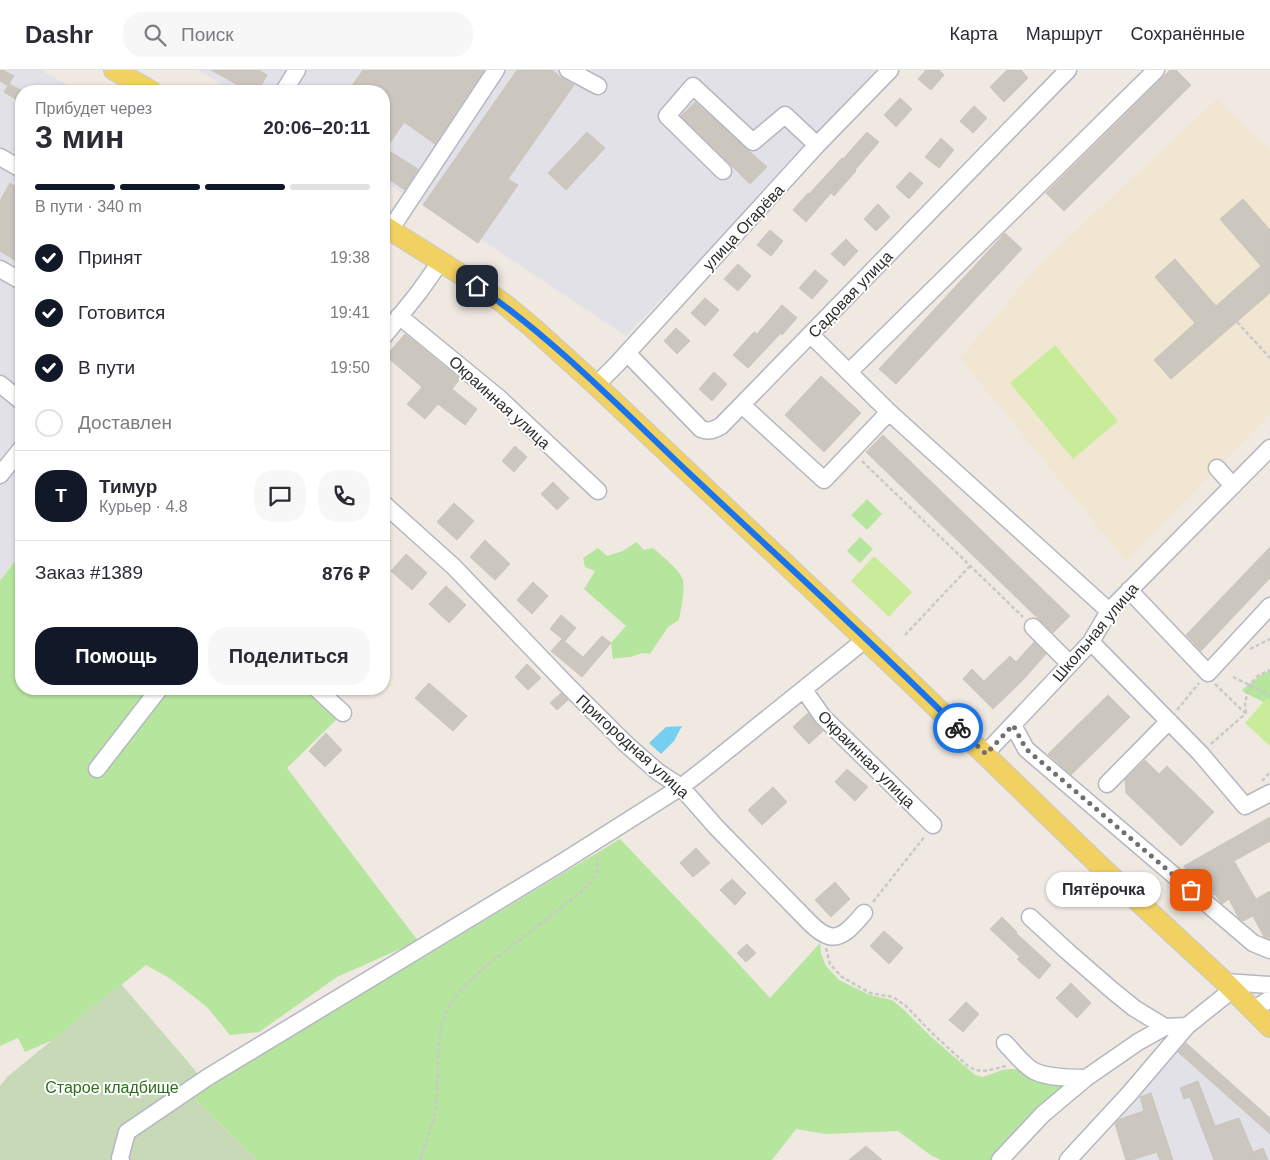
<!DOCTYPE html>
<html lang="ru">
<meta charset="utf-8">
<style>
body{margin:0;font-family:Helvetica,sans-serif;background:#f7f7f7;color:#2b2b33;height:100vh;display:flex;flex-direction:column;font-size:19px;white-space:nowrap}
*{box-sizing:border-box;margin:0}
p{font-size:16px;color:#7c7c81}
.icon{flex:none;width:28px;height:28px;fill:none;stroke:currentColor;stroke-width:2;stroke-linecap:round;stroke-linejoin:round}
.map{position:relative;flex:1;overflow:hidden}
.details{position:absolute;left:15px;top:15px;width:375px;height:610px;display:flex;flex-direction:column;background:#fff;border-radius:20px;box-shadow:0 1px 4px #0004}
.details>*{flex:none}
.pin{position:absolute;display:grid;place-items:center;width:42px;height:42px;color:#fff;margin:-21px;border-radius:10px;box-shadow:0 2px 8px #0006}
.courier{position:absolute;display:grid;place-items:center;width:50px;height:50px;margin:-25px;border:4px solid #1a73e8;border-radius:50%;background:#fff;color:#222;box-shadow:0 1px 6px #0007}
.bubble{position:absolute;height:35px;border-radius:18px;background:#fff;box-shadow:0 1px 4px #0004;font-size:16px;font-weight:700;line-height:35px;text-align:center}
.headline em{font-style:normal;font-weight:700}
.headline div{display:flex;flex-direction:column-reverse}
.headline{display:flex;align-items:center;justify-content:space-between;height:85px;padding:0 20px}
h1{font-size:32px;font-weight:700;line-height:38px}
.bar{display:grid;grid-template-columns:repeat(4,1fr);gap:8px 5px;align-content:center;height:60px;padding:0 20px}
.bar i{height:6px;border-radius:4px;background:#e1e1e2}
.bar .selected{background:#111827}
.bar p{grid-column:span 4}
.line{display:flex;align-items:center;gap:12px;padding:0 20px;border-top:1px solid #e1e1e2}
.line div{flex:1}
.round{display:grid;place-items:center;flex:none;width:52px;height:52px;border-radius:20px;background:#f7f7f7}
ol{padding:0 20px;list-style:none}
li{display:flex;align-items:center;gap:15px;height:55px}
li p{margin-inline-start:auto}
li .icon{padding:5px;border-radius:50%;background:#111827;color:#fff;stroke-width:4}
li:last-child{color:#7c7c81}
li i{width:28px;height:28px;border:2px solid #e1e1e2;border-radius:50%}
.cta{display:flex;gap:10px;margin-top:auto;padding:10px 20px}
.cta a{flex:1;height:58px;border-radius:20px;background:#111827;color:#fff;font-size:20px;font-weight:700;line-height:58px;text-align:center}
.cta a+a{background:#f7f7f7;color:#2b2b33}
header{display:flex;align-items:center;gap:30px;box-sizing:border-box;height:70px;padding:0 25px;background:#fff;border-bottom:1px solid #e1e1e2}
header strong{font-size:24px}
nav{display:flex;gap:28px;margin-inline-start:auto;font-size:18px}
.search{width:350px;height:45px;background:#f7f7f7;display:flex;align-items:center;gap:12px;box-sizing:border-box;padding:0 18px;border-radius:20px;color:#7c7c81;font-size:19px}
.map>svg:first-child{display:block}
.industrial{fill:#e3e1e8}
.education{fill:#f0e6d1}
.green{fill:#b6e59e}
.cemetery{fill:#c8d9b8}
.pitch{fill:#c9ec9a}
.water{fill:#75cff0}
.building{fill:#cbc7bf;stroke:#cbc5ba}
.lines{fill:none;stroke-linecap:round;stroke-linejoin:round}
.minor-casing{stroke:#b4b7c1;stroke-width:19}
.major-casing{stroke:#c9c9c9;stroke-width:22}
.path{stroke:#c9c9c9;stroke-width:2.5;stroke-dasharray:4 2.5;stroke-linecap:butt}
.minor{stroke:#fff;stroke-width:16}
.major{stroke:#f2d163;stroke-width:20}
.done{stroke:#726f6d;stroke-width:5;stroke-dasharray:0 9}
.route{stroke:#1a73e8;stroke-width:6}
.labels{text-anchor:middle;stroke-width:4;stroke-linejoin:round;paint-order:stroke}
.street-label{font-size:16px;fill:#2e2e2e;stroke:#fff}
.park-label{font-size:16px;fill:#2c6e1b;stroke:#fff}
</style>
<header>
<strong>Dashr</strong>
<div class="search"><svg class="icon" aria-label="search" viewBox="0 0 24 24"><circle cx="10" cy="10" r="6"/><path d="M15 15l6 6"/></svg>Поиск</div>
<nav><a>Карта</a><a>Маршрут</a><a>Сохранённые</a></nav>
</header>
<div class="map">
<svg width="1270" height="1090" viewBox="0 0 1270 1090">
<rect width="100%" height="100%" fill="#efe9e1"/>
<!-- industrial -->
<path class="industrial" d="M0 0H41L78 21H21V480L0 511Z
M198 0H883L626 266 486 173 384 112V21H233Z
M1185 972 1270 1048V1090H1126L1114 1051Z"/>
<!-- education -->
<path class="education" d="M1217 29 1270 80V344L1126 491 960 288 1039 195Z"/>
<!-- green -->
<path class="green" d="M867 429 882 444 867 460 851 445Z
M860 467 873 479 860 493 847 481Z
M636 472 644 480 653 478C661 485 681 501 683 510 685 523 681 538 679 550L668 557 650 584C638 582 640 585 630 587 624 588 619 587 613 589L611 573 626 556 584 519 595 501 585 497 583 488 598 478 607 486 623 481Z
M14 492 21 497V619H310L340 646 287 698 418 871 337 907 259 962 230 965 207 937 171 909 146 895 53 970 25 982 18 968 0 976V511Z
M1270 601V635L1245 623 1242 620 1261 605Z
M620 769 723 877 770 928 820 873 821 883 826 896 839 910 870 925 892 930 903 939 930 966 975 1005 983 1007 1002 1000 1010 999H1018L1076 1011 993 1090H941L932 1086 898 1061 826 1064 796 1059 772 1090H257L194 1029 208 1017Z"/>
<!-- cemetery -->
<path class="cemetery" d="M121 914 189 993 208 1017 194 1029 257 1090H0V1016L7 1007Z"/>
<!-- pitch -->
<path class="pitch" d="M1055 275 1118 351 1073 389 1010 313Z
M874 486 912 522 889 547 851 511Z
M1267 628 1270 632V676L1245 653Z"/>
<!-- water -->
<path class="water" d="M682 656 674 671 661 684 649 673 666 657Z"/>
<!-- building -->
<path class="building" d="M0 0H3L14 6 9 14 21 20V32L4 22 8 16 0 11Z
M211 0H258L267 5 258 21H249Z
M363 0H484L435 74 404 52 386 79 418 99 405 120 384 106V21H360L352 16Z
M517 0H552L563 9 574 15 508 109 518 115 478 173 423 135Z
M926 0H939L944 5 931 20 918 9Z
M1007 0H1021L1028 8 1004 32 990 17Z
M1170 0H1176L1191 15 1064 141 1046 123Z
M900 28 912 39 896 57 884 45Z
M695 32 767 97 750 114 681 46Z
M974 36 987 48 973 63 960 51Z
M587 62 605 78 566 120 548 103Z
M867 62 879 72 855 100 856 101 834 126 831 123 806 152 793 140 808 123 809 124 842 88 843 89Z
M941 68 954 80 939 98 925 87Z
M910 102 923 113 909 129 896 117Z
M10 113 21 120V194L0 181V131Z
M1243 129 1270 160V223L1171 309 1154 290 1195 253 1155 207 1175 189 1216 236 1261 196 1220 149Z
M878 134 890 147 876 161 864 149Z
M770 160 783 171 771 186 757 175Z
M1005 163 1022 179 896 314 879 299Z
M846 169 858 181 844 196 831 184Z
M738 194 751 206 738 221 724 209Z
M815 200 828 211 812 229 799 218Z
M705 228 719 240 705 256 691 243Z
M782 235 797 248 782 265 781 263 748 298 733 285 754 262 757 264Z
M676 258 690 271 677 284 664 271Z
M405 264 460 309 452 319 477 339 465 355 438 334 425 349 407 334 422 317 386 286Z
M714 302 727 314 712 331 699 319Z
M821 306 861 343 824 382 785 345Z
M883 365 1070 546 1053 563 866 382Z
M515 376 527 387 514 402 502 391Z
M553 412 569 428 557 440 541 424Z
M454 433 474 451 457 470 437 452Z
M485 470 510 494 495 510 470 487Z
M1270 477V508L1201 581 1186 565Z
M406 484 427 503 412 520 391 501Z
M533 512 548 526 532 544 517 530Z
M446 516 466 535 449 553 429 534Z
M561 545 576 558 565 571 550 559Z
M602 566 611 573 582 607 551 581 562 569 583 587Z
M1034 572 1046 584 1022 611 993 639 963 609 972 599 984 611 1010 586 1016 592Z
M527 594 541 608 528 620 515 607Z
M429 613 467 646 453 661 415 628Z
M561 623 568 630 557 640 550 633Z
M1108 625 1130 647 1071 705 1048 684Z
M808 643 815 653 823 661 809 674 793 657Z
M326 663 342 680 325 697 309 681Z
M1145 690 1159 704 1167 696 1214 742 1181 776 1126 723 1125 710Z
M847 699 868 717 855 731 835 712Z
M773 717 787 732 762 755 748 740Z
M1270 747V771L1234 791 1256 829 1270 821V869L1264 867 1253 846 1243 851 1238 847 1229 829 1222 834 1219 830 1215 824 1213 825 1190 806 1184 796Z
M696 778 710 793 693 807 680 793Z
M732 809 746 823 735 835 720 820Z
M835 812 850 829 831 847 815 830Z
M1002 847 1017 862 1016 863 1051 895 1039 909 1017 889 1020 887 990 859Z
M884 861 903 878 889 894 870 876Z
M747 874 756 883 746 892 737 883Z
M1071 913 1091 933 1077 948 1056 928Z
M966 932 979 944 963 962 949 950Z
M1186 973 1270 1048V1064L1178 982Z
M1198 1011 1215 1056 1239 1048 1253 1082 1263 1078 1268 1090H1214L1190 1027 1184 1029 1180 1018Z
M1151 1023 1173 1090H1160L1157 1082 1132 1090H1126L1115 1054 1120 1049 1144 1041 1140 1027Z
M866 1076 882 1090H849Z"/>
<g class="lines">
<!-- minor casing -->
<g class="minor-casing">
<path id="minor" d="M568 0 598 16
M284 21 297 0
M0 87 21 99
M723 101 667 46 693 16 753 72 785 45 817 75
M390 160 496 0
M0 199 21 211
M399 246 499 328 598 421
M811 265 889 342 1109 541
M384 266 419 222 441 191
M627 283 701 359C709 362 714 360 721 356L1068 0
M849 302 1156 0
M0 314 21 331
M596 315 617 294 817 75 890 0
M742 335 824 410 889 342
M1217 398 1233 416
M0 405 21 379
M384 434 454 497 568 616 626 674 658 702 681 717 716 757 810 853C815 858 822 864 829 866 843 870 856 852 864 843
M1129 520 1208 603 1270 536
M1033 557 1070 594
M1091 572 1200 683 1245 736 1270 723
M317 619 343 643
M804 620 823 647 933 755
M1013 655 1026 679 1253 873 1270 880
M985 684 1091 572 1109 541 1270 378
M97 699 159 619
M1107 714 1169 651
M1030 847 1067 881 1113 921 1134 938 1165 957
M1225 912 1270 915
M1253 940 1270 929
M1005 973C1014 982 1023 995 1034 1001 1048 1008 1071 1008 1086 1008
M121 1090 120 1088 127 1062 208 1007 561 793 681 717 713 692 866 569
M1000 1090 1043 1044 1086 1008 1138 972 1165 957 1187 956
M1068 1090 1129 1024 1187 956 1232 920"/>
</g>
<!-- major casing -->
<g class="major-casing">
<path id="major" d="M114 0 151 21
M384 156 465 207 503 233 532 257 596 315 906 608 1100 796 1225 912 1270 957"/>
</g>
<!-- path -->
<path class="path" d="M1237 252 1270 288
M862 391 1023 547
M905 565 970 496
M1250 579 1270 569
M1233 607 1270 625
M1215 614 1245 643
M1177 640 1199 613
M1246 643 1245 634 1249 615 1259 605 1270 600
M1211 674 1246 643
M1262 711 1270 702
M873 832 925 766
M826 878 830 894 842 907 870 923 893 927 906 936 932 963 969 997C984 1005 993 998 1008 996
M420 1090C425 1072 434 1054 436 1035 442 990 428 954 464 917 494 886 529 864 562 837 572 829 585 821 593 809 596 804 599 793 597 787"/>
<!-- minor -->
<use href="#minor" class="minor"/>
<!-- major -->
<use href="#major" class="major"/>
</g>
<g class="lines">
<!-- done -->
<path class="done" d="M958 658 986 684 1013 655 1026 679 1191 820"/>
<!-- route -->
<path class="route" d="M477 216C554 269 621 339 689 403 779 488 871 571 958 658"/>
</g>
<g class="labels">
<!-- street labels -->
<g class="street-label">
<text transform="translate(743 157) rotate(-47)" y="6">улица Огарёва</text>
<text transform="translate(850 224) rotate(-46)" y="6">Садовая улица</text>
<text transform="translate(500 332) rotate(42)" y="6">Окраинная улица</text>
<text transform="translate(1095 562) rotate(-50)" y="6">Школьная улица</text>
<text transform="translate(633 676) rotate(42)" y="6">Пригородная улица</text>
<text transform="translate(867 689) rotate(45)" y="6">Окраинная улица</text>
</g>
<!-- park labels -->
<g class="park-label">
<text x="112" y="1023">Старое кладбище</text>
</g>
</g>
</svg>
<div class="pin" style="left:1191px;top:820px;background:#ea580c"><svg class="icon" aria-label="bag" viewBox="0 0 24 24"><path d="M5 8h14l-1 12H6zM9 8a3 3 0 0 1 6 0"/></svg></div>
<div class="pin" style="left:477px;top:216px;background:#1f2937"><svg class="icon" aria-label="home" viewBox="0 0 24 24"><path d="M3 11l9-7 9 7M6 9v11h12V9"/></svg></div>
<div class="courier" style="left:958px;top:658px"><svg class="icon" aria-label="bike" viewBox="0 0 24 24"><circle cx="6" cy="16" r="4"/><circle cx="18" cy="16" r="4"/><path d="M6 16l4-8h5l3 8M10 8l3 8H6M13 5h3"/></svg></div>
<div class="bubble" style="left:1046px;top:802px;width:115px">Пятёрочка</div>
<section class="details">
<div class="headline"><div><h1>3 мин</h1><p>Прибудет через</p></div><em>20:06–20:11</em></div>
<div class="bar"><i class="selected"></i><i class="selected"></i><i class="selected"></i><i></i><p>В пути · 340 m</p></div>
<ol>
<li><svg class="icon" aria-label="check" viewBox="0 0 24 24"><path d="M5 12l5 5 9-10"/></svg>Принят<p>19:38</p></li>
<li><svg class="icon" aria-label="check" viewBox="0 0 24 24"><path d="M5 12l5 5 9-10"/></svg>Готовится<p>19:41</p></li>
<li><svg class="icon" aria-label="check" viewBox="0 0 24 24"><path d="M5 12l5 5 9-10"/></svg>В пути<p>19:50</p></li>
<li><i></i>Доставлен</li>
</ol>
<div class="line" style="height:90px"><b class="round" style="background:#111827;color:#fff">Т</b><div><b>Тимур</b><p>Курьер · 4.8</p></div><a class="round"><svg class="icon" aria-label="chat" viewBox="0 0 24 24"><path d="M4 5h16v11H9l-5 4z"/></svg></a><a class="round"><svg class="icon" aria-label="phone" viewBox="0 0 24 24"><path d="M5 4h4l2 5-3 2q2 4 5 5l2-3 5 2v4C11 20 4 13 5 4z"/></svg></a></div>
<div class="line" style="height:65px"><div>Заказ #1389</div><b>876 ₽</b></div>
<div class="cta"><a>Помощь</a><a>Поделиться</a></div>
</section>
</div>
